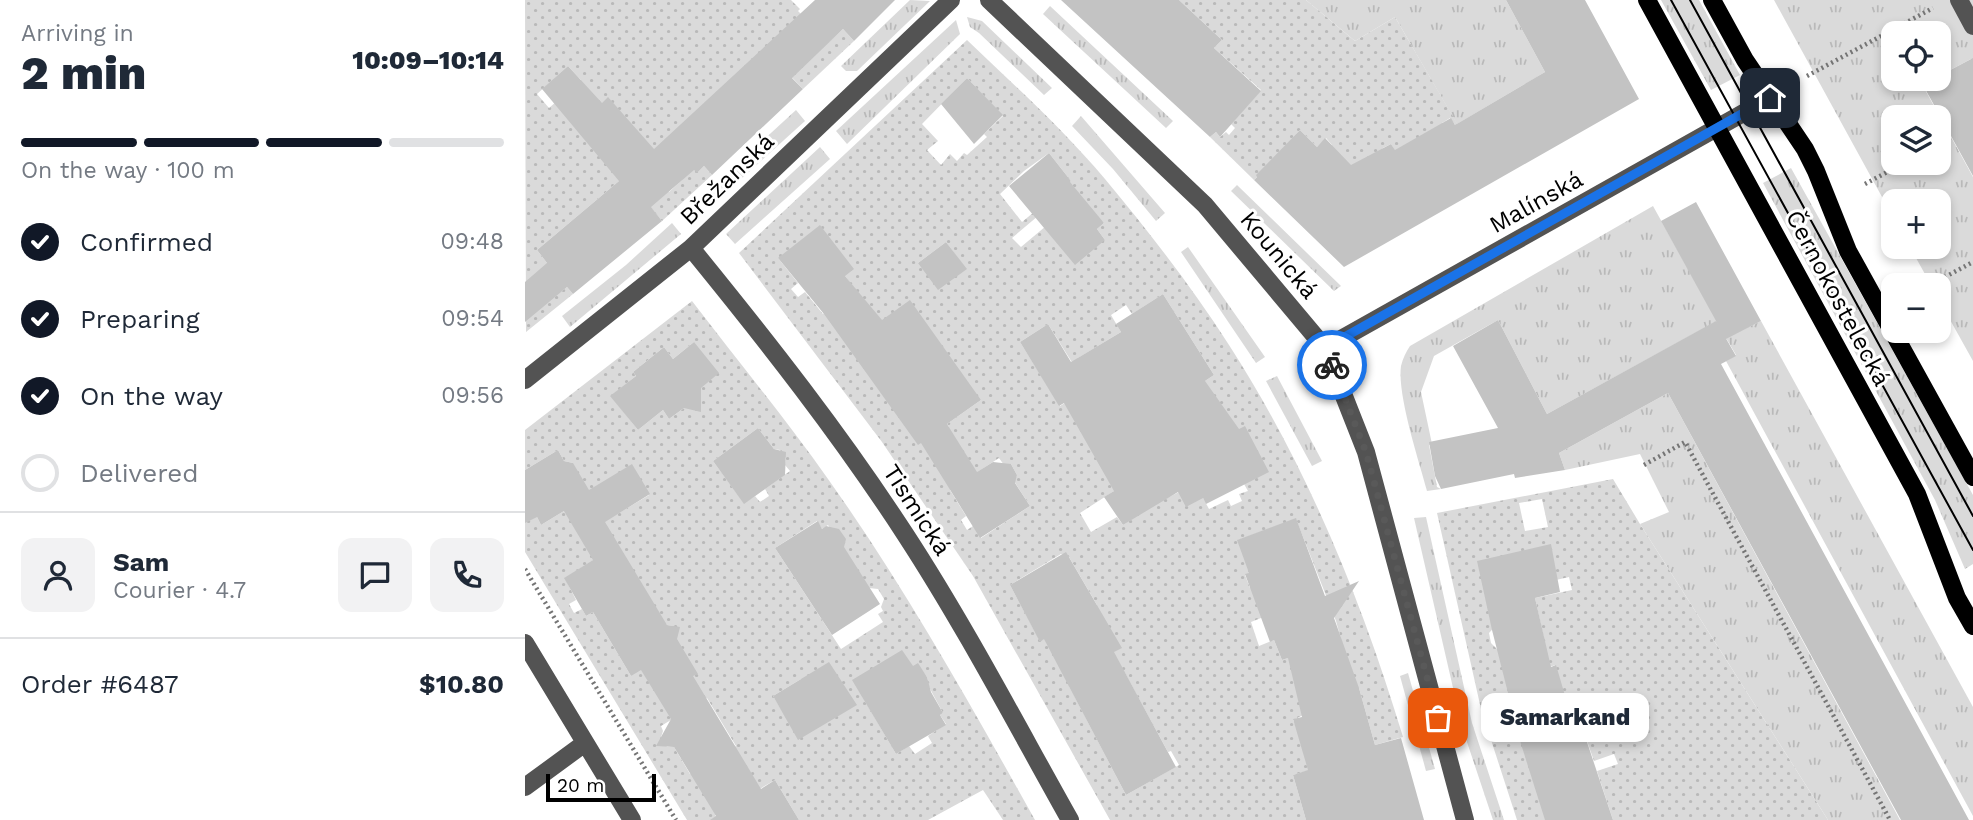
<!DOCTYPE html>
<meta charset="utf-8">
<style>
body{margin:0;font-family:"Work Sans",sans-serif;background:#f2f2f3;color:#1f2937;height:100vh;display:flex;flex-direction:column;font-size:26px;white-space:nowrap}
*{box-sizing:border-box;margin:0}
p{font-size:23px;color:#747a83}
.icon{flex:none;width:38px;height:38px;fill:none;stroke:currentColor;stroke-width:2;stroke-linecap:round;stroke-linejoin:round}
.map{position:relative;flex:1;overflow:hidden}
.details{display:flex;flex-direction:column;background:#fff;width:525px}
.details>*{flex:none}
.buttons{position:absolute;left:1356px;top:21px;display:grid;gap:14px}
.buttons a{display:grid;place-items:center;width:70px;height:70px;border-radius:14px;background:#fff;box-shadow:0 4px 10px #0003;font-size:35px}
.scale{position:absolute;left:21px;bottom:18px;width:110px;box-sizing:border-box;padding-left:7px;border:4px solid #000;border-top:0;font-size:19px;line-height:24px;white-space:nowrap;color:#000;-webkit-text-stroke:5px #fff;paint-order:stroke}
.pin{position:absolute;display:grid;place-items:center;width:60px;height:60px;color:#fff;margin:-30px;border-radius:14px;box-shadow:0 4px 10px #0006}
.courier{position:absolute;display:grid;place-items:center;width:70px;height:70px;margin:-35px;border:5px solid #1a73e8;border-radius:50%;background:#fff;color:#222;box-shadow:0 2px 9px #0007}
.bubble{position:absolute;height:49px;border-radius:14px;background:#fff;box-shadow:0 4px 10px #0003;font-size:23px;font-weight:800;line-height:49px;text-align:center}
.summary em{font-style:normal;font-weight:800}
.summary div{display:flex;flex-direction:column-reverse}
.summary{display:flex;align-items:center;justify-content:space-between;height:119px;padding:0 21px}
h1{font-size:46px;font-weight:800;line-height:52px}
.bar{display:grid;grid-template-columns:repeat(4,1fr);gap:10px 7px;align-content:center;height:84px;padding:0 21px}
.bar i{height:9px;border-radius:5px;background:#e0e1e3}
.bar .on{background:#111827}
.bar p{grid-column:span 4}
.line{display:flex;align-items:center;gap:18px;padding:0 21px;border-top:2px solid #e0e1e3}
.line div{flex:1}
.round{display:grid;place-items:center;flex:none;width:74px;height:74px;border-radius:14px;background:#f2f2f3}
ol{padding:0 21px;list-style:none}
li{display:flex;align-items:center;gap:21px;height:77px}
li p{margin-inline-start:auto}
li .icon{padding:7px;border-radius:50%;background:#111827;color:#fff;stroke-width:4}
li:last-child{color:#747a83}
li i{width:38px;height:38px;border:4px solid #e0e1e3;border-radius:50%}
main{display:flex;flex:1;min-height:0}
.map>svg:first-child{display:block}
.grass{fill:url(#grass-tufts);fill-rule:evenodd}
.garden{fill:url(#garden-dots);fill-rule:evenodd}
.building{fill:#c3c3c3}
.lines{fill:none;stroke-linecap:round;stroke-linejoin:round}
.path{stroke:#757575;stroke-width:4.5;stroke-dasharray:2 3.5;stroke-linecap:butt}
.minor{stroke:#535353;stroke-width:18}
.major{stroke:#000;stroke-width:18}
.tram{stroke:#000;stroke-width:2}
.done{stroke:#595959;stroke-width:7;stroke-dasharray:0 12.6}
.route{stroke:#1a73e8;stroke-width:9}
.labels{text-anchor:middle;stroke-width:6;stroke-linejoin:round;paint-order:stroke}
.street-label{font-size:24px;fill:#000;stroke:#fff}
</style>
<main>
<section class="details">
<div class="summary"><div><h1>2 min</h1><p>Arriving in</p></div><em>10:09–10:14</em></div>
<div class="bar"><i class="on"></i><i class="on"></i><i class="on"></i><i></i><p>On the way · 100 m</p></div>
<ol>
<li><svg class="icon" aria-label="check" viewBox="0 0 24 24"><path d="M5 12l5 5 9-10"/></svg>Confirmed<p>09:48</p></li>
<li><svg class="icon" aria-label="check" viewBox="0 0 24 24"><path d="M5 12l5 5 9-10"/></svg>Preparing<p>09:54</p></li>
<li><svg class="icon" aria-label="check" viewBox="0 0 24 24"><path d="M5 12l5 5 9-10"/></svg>On the way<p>09:56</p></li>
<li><i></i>Delivered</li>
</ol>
<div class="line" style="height:126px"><a class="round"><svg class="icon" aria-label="person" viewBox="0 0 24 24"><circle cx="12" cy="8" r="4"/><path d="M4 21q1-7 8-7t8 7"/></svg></a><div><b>Sam</b><p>Courier · 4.7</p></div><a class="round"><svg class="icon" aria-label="chat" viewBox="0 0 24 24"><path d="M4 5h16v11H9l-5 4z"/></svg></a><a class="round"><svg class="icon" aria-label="phone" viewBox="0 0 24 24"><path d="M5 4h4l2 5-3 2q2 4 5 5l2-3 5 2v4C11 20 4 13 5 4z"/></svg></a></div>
<div class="line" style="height:91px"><div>Order #6487</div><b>$10.80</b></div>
</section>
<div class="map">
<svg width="1448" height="820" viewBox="0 0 1448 820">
<defs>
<pattern id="grass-tufts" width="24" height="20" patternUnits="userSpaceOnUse" patternTransform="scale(1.75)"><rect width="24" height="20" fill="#dadada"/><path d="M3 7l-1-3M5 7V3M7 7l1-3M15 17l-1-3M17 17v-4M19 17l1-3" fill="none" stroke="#b9b9b9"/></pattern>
<pattern id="garden-dots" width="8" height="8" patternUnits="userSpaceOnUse" patternTransform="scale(1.75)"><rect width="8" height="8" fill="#dadada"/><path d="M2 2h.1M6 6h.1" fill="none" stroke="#b9b9b9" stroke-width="1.8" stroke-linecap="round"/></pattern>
</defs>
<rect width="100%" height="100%" fill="#fff"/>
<!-- grass -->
<path class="grass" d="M385 0 405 1 332 71H321L316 66Z
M781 0H981L1020 72 932 124 870 17 830 41Z
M1136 0H1174L1215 75 1186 90Z
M1249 0H1448V62L1446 59 1414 76V33H1368V79H1409L1398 86 1448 177V361L1414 300V285H1406L1385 247H1414V201H1368V217ZM1368 117H1414V163H1368Z
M525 6 648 121 641 128 518 14Z
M442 17 457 21 527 88 519 95 454 33 445 27Z
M431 20 435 34 322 144 311 131Z
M271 110 280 121 192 201 183 191Z
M556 116 640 213 631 221 588 169 547 126Z
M295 147 305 159 210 244 201 234Z
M1266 168 1448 495V564L1440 569 1410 500 1238 183Z
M712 185 816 286 809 291 706 191Z
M1128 206 1192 321 1022 414 973 320 909 356 896 392 907 444 904 445 912 487 916 489 902 491C894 461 872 395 876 366 878 358 881 352 885 346Z
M147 223 156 234 45 327 37 316 101 265Z
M663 247 740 357 731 363 656 252Z
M1236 321 1448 707V816L1201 361 1211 355 1201 338Z
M752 376 797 461 787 466 741 381Z
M1143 393 1375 820H1303L1115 524 1144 512 1115 454 1040 470 1034 453Z
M901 517 947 723 979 820H968L937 727 889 518Z
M883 673 910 769 901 771 875 676Z"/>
<!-- garden -->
<path class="garden" d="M0 0H266L275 9 273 11 304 42 318 29 329 41 278 89 239 48 167 169 173 172 179 166 187 175 137 221 100 176 12 250 22 263 34 293 42 287 48 294 1 332ZM43 66 56 80 24 108 12 94ZM135 156 157 180 144 192 122 167Z
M654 0H781L830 41 870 17 933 125 931 126 925 118 917 123 922 131 872 154 866 144 858 148 836 180 799 154 807 145 801 138 792 147 775 130 729 180 685 137 691 132 695 137 701 132 704 135 710 128 706 124 736 90 689 48 697 40Z
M442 40C489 85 538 129 580 179 624 232 667 287 704 345 782 466 837 601 878 737L850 745 834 688 768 720 792 768 768 775 781 820H585L448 576 357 442 214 253ZM442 78 478 116 459 134 462 137 442 155 439 153 432 161 425 154 416 165 402 150 413 141 397 124ZM524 153 546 181 536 189 579 223 572 229 580 240 521 226 496 247 487 238 513 216 509 212 497 222 475 194 499 171ZM421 242 441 269 393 263ZM253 258 320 276 330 289 298 314 280 292 273 297 266 289 273 283ZM638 294 689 375 680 381 553 358 596 332 586 315 601 305 607 314ZM523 324 563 388 535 406 495 342ZM322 345 456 400 422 424 424 427ZM720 427 719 484 723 491 714 494 717 501 706 506 703 500 684 509 678 498 654 492 640 499ZM474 458 479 465 486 464 492 475 489 481 505 506 456 538 448 526 442 530 436 520 441 516 425 490ZM589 491 607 519 598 525 592 517 566 532 555 513ZM771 519 811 621 816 639 757 660 749 640 734 646 726 622 741 616 734 585 725 588 720 575 728 572 713 540ZM536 554 544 557 572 605 515 641 485 585ZM600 673 643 752 646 751 654 765 601 795 544 686Z
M167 301C212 360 260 418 303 479 380 587 445 704 510 820H478L458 790 403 820H274L250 780 190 815 193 820H162L0 552V516L12 517 16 525 39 511 48 463 39 461 33 450 0 470V430ZM169 342 159 408 144 419 138 410 113 430 86 396 111 376 108 372 139 347 148 359ZM233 428 249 449 255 450 261 458 260 465 265 471 240 489 244 496 235 502 230 496 219 503 188 461ZM107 465 124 495 94 513ZM292 521 297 529 303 525 344 588 353 589 359 599 356 607 358 611 353 614 358 622 316 649 250 548ZM70 559 142 625 148 626 106 676 68 612 61 616 57 609 49 613 44 604 51 600 40 578ZM394 666 402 677 404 687 418 713 415 715 421 724 403 736 407 743 390 754 384 746 371 754 337 696ZM276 679 274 739 248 696ZM182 698 211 746 165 774 149 747H142L136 737 138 731 136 726Z
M1088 479 1115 524 1303 820H1088L1072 771 1093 764 1089 754 1069 761 1056 724 1045 727 1020 820H992L956 709 912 513ZM1017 499 1023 527 1000 531 994 503ZM1044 577 1047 590 1010 598 1019 639 972 649 966 643 964 633 1009 585ZM1031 665 986 700 980 679Z"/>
<!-- building -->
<path class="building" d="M290 0H370L329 41 318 29 267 78 278 89 187 175 179 166 172 173 169 170 126 207 137 221 48 294 42 287 0 322V282L22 263 12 250 94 181 17 89 43 66 77 103 83 97 129 149Z
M536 0H654L697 40 689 48 736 91 695 137 691 132 685 137Z
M981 0H1060L1114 99 819 267 729 180 732 177 731 175 775 130 792 147 800 138 826 165 866 144 870 150 926 118 930 125 1020 72Z
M1448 58V176L1398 85 1414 79V76Z
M442 78 478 115 449 144 416 104Z
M524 153 546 181 545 182 579 223 572 229 580 240 550 265 484 186Z
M1171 202 1236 321 1201 339 1136 221Z
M295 225 329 269 320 276 357 320 385 300 456 400 422 424 452 472 468 462 486 464 492 475 490 483 505 506 455 538 396 443 393 445 299 314 253 258Z
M421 242 442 269 413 290 393 263Z
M638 294 689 375 680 381 714 429 720 426 744 472 681 504 678 498 661 507 653 492 598 525 579 497 589 491 539 403 534 406 495 342 523 324 546 362 596 332 591 324Z
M973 320 1022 414 1191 321 1211 356 1196 364 1444 820H1376L1143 393 1034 453 1040 470 990 478 989 474 916 489 910 476 904 442 973 428 928 346Z
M169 342 194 373 176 388V412L159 408 144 419 138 410 113 430 85 396 111 376 108 372 139 347 148 359Z
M233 428 249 449 261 452 260 475 219 504 188 461Z
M33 450 39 461 48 463 64 490 107 464 125 494 80 522 142 625 155 627 152 639 173 674 168 676 236 789 250 780 274 820H185L191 816 149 747 131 746 146 719 116 670 106 676 68 612 61 616 39 578 68 560 39 511 16 525 12 517 0 523V470Z
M771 518 800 596 834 581 809 618 834 688 850 745 876 738 899 820H781L768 775 783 770 768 719 777 717 763 658 757 660 749 640 745 642 720 574 724 573 712 540Z
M293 521 297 529 301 526 314 529 321 539 319 547 355 604 307 635 250 548Z
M1026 544 1035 592 1010 598 1026 667 1031 665 1049 726 1056 724 1088 820H1020L996 744 967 630 952 561Z
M541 552 597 648 589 652 651 767 601 795 519 639 515 642 485 585Z
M377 650 388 666 393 663 402 677 406 692 418 713 415 715 421 725 371 754 327 680Z
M304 662 332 705 273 740 248 696Z"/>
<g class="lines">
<!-- path -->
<path class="path" d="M1282 76 1408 8
M1414 144 1426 137
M1340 184 1379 163
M1405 285 1448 262
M1119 465 1160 442 1365 820
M0 569 151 820"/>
<!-- minor -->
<path class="minor" d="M464 0 680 205 800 348 841 452 940 820
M1434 0 1448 26
M166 248C241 340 315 434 380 534 440 626 491 724 545 820
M800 348 1245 98
M0 380 166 248 426 0
M0 643 107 820
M0 787 60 743"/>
<!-- major -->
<path class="major" d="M1122 0 1392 494 1432 598 1448 626
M1187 0 1220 60 1280 149 1291 171 1323 251 1448 477"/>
<!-- tram -->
<path class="tram" d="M1146 0 1448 550
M1165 0 1448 516"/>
</g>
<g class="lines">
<!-- done -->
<path class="done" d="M807 365 841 452 913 718"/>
<!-- route -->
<path class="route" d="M807 365 800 348 1245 98"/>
</g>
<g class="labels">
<!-- street labels -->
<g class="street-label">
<text transform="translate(202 179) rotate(-44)" y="8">Břežanská</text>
<text transform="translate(1011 202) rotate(-29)" y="8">Malínská</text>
<text transform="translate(754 255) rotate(50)" y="8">Kounická</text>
<text transform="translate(1313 298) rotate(62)" y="8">Černokostelecká</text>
<text transform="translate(392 510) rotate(57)" y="8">Tismická</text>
</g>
</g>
</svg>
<div class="buttons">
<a><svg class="icon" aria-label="locate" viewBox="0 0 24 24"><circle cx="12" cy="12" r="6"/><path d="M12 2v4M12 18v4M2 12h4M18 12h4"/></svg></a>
<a><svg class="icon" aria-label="layers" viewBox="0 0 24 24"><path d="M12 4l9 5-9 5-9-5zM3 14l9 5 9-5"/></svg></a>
<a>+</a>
<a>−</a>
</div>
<div class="scale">20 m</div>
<div class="pin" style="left:913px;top:718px;background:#ea580c"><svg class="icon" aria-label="bag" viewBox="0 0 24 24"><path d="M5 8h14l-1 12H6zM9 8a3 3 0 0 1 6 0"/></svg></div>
<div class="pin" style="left:1245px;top:98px;background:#1f2937"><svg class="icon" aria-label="home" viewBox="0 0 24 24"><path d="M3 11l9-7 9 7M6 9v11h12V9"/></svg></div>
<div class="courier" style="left:807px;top:365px"><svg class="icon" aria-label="bike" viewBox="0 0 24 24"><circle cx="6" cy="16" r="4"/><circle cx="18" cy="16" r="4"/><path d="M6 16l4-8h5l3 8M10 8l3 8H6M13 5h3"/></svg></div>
<div class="bubble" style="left:956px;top:693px;width:168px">Samarkand</div>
</div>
</main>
